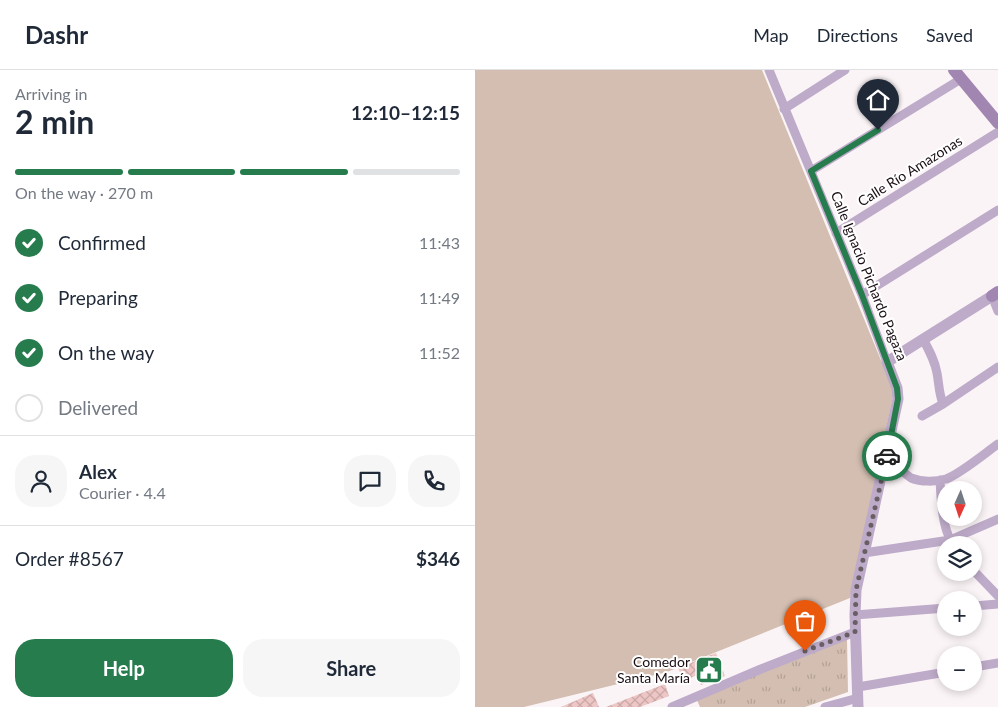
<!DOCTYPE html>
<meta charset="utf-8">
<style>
body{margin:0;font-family:Lato,sans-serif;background:#f6f6f7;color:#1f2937;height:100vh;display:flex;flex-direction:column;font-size:19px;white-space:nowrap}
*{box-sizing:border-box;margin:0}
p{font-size:16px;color:#747a83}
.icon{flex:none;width:28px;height:28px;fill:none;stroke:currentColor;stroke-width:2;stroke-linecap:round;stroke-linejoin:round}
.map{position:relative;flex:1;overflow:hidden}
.sheet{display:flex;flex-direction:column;background:#fff;width:475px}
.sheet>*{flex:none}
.needle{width:32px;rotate:183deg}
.controls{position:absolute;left:462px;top:411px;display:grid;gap:10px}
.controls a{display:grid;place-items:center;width:45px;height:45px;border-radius:50%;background:#fff;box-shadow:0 2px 8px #0003;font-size:25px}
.pin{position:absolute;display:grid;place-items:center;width:42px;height:42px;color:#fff;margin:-51px -21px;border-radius:50% 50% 50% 0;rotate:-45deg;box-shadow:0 0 5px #0007}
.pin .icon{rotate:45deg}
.courier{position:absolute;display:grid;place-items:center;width:50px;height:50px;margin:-25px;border:4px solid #277c4e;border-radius:50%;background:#fff;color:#222;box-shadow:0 1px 6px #0007}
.headline em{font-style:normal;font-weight:700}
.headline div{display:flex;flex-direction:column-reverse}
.headline{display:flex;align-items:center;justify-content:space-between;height:85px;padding:0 15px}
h1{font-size:32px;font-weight:700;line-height:38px}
.bar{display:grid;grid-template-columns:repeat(4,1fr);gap:8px 5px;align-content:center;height:60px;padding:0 15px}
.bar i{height:6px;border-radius:4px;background:#e0e1e3}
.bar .selected{background:#277c4e}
.bar p{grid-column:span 4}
.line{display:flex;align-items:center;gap:12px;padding:0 15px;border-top:1px solid #e0e1e3}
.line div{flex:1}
.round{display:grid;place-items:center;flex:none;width:52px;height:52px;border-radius:20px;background:#f6f6f7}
ol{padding:0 15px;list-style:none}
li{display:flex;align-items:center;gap:15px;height:55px}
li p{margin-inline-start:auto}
li .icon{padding:5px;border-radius:50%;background:#277c4e;color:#fff;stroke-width:4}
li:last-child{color:#747a83}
li i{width:28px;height:28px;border:2px solid #e0e1e3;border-radius:50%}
.button{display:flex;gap:10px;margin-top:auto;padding:10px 15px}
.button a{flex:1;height:58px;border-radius:20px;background:#277c4e;color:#fff;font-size:20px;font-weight:700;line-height:58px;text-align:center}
.button a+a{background:#f6f6f7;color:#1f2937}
header{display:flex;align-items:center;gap:30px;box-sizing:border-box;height:70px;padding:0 25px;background:#fff;border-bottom:1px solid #e0e1e3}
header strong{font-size:24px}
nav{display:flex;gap:28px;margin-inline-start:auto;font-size:18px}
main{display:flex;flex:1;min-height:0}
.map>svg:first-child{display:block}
.grass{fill:#d3beb1}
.park{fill:url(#park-tufts)}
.building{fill:url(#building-cross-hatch)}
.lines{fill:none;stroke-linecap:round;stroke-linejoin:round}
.minor{stroke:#beabc9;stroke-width:9}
.tertiary{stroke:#beabc9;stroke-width:11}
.secondary{stroke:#a286b2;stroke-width:12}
.done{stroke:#685e63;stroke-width:5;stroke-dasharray:0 9}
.route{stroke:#277c4e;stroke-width:6}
.labels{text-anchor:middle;stroke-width:4;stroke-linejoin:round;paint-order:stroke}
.street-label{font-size:14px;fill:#190d13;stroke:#fff}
.poi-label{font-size:14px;fill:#190d13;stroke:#fff;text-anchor:end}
</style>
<header>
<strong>Dashr</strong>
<nav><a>Map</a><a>Directions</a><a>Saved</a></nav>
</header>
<main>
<section class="sheet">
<div class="headline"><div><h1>2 min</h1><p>Arriving in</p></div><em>12:10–12:15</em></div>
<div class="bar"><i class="selected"></i><i class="selected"></i><i class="selected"></i><i></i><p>On the way · 270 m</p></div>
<ol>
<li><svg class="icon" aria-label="check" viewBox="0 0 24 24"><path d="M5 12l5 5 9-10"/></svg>Confirmed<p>11:43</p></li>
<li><svg class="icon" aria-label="check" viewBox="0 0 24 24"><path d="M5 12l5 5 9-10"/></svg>Preparing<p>11:49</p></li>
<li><svg class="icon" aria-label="check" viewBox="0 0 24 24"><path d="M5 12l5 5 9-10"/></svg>On the way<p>11:52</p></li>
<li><i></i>Delivered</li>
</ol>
<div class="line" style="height:90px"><a class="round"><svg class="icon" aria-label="person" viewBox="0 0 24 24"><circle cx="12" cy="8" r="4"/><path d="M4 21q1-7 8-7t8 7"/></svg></a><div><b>Alex</b><p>Courier · 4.4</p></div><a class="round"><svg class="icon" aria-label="chat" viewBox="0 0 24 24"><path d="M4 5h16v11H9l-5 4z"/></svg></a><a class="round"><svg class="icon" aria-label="phone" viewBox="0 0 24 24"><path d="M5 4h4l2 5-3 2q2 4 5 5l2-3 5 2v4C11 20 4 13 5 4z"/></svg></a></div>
<div class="line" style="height:65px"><div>Order #8567</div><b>$346</b></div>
<div class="button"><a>Help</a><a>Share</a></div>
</section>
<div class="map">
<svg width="523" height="637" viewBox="0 0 523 637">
<defs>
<pattern id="park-tufts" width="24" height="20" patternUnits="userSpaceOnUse" patternTransform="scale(1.25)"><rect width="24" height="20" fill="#d3beb1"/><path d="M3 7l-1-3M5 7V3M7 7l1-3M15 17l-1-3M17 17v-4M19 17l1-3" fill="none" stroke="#b5a297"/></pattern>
<pattern id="building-cross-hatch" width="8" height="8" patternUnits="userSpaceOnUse" patternTransform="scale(1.25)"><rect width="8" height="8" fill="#edc6c5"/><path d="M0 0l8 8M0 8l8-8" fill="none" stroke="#cba9a8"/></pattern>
</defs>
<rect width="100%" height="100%" fill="#fbf4f7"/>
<!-- grass -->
<path class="grass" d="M0 0H287L419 322 375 528 192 602 49 637H0Z"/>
<!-- park -->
<path class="park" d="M372 569 373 622 330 637H225L221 628Z"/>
<!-- building -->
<path class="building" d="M241 583 250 606 226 615 222 605 209 611 203 598Z
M190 614 194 626 165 637H131Z
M118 623 124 637H86Z"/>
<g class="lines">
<!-- minor -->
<path class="minor" d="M294 0 387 225 412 292
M309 39 370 0
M336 101 486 9
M361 163 523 62
M387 225 523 140
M517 226 523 241
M448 269C454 280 460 291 462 303 464 314 464 324 468 334
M447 346 468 334 523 297
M411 389 436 408C446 412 460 412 471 409 485 404 509 384 523 374
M465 410C466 429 467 457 477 473
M389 483 475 470 523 449
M499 501 523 526
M499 536 523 534
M380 545 471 538
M499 597 523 593
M383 617 471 602
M197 637 286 599 380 562
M350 637 383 628"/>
<!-- tertiary -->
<path class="tertiary" d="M383 637 380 545 381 520 423 329 422 318 412 292 517 226"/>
<!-- secondary -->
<path class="secondary" d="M479 0 523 53
M517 226 523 222"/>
</g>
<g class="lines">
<!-- done -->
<path class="done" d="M330 581 380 562 381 520 412 386"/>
<!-- route -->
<path class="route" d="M403 60 336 101 387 225 422 318 423 329 412 386"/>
</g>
<!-- icons -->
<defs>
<g id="civic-square" transform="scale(1.4375)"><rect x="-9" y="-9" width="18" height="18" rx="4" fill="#277c4e" stroke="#fff"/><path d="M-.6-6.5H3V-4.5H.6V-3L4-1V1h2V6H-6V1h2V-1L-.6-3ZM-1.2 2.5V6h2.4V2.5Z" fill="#fff"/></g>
</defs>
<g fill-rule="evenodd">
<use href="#civic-square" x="234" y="600"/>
</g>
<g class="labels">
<!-- street labels -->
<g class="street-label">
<text transform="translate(435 101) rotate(-32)" y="5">Calle Río Amazonas</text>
<text transform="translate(394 206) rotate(68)" y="5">Calle Ignacio Pichardo Pagaza</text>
</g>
<!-- poi labels -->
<g class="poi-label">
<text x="215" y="597">Comedor<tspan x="215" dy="16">Santa María</tspan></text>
</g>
</g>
</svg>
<div class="controls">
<a><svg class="needle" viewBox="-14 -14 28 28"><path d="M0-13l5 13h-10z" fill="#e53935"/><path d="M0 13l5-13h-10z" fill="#747a83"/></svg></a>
<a><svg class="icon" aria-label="layers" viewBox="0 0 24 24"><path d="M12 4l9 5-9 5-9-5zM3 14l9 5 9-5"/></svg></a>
<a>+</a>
<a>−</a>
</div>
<div class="pin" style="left:330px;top:581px;background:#ea580c"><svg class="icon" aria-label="bag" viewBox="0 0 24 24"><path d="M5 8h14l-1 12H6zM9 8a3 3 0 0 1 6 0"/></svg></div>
<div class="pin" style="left:403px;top:60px;background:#1f2937"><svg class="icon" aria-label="home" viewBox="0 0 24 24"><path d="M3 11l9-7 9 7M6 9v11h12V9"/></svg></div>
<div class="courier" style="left:412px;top:386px"><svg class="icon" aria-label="car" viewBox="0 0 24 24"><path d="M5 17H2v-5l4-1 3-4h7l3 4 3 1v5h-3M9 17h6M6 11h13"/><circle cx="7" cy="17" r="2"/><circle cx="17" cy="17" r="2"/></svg></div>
</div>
</main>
